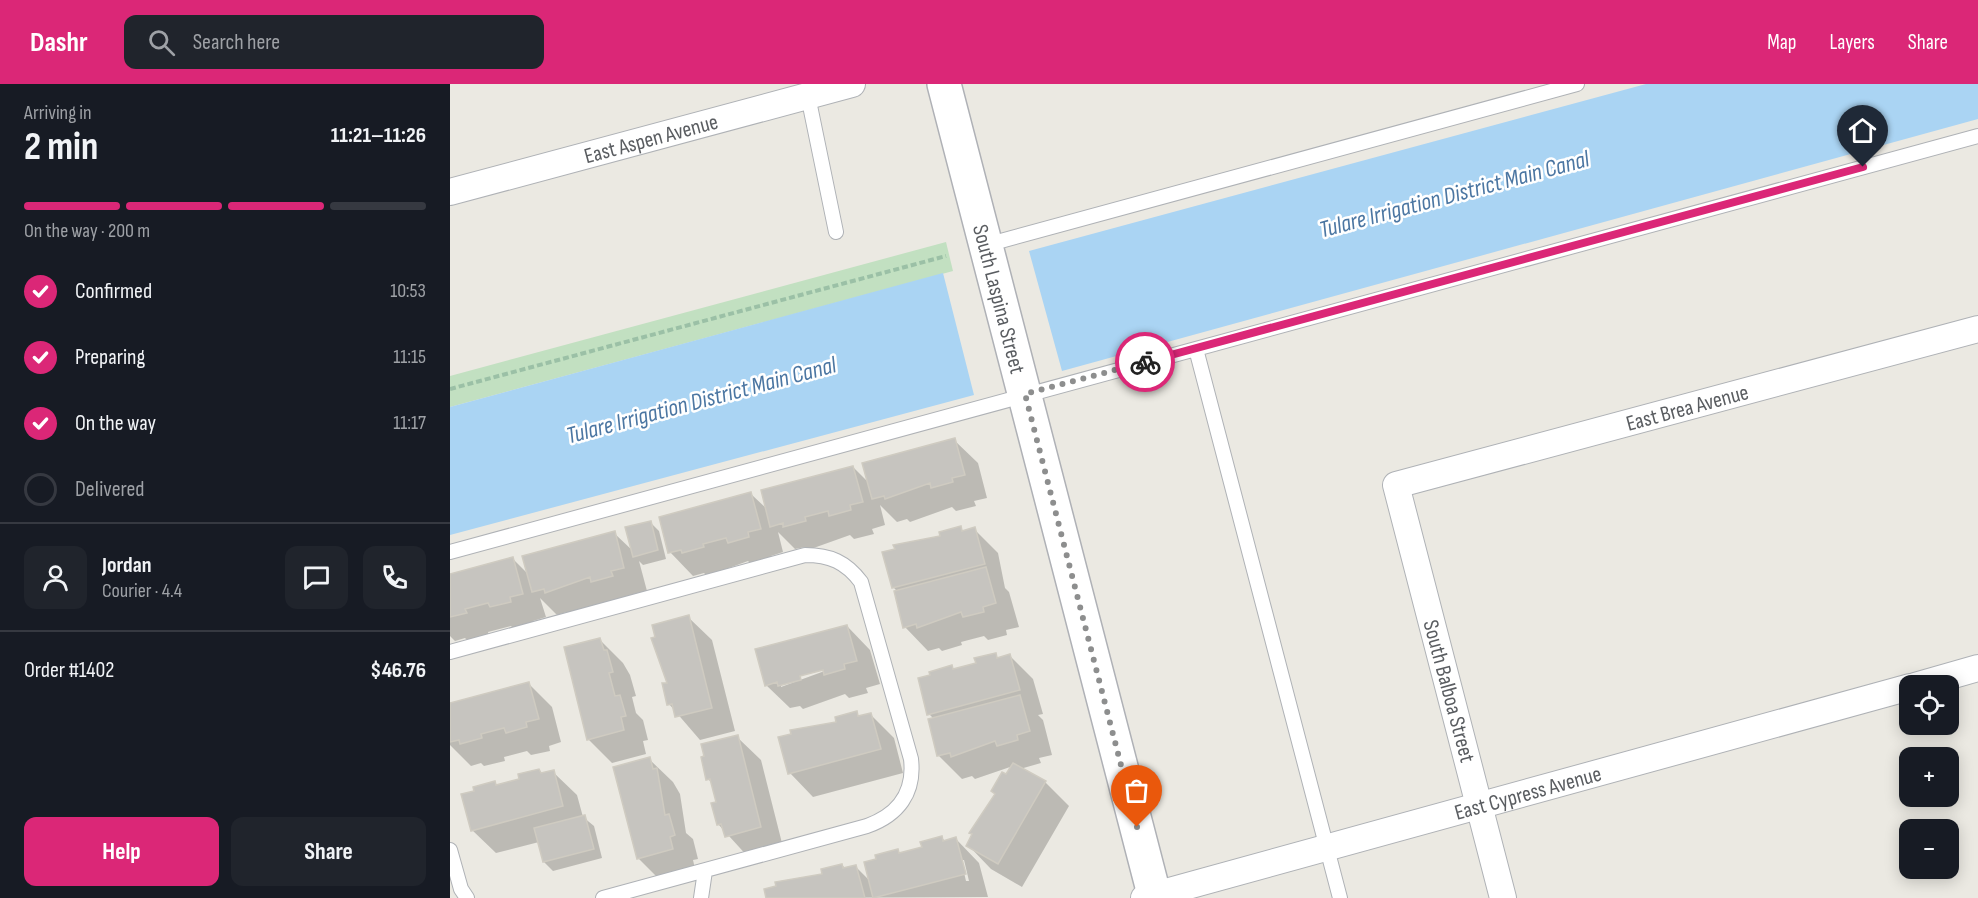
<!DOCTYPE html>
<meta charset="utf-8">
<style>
body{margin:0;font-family:"Sofia Sans Condensed",sans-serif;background:#20242c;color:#f1f3f6;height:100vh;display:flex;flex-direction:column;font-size:22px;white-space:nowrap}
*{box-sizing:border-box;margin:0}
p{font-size:20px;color:#9ea1a6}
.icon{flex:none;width:33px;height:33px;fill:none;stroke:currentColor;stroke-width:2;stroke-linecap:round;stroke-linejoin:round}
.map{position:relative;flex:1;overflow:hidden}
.panel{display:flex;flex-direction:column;background:#171b24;width:450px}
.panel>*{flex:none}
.tools{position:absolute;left:1449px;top:591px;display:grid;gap:12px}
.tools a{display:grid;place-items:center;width:60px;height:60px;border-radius:12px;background:#171b24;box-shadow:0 3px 15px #0003;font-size:30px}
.pin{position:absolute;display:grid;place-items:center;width:51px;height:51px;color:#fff;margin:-62px -26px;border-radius:50% 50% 50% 0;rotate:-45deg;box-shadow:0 0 6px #0007}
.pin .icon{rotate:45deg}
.courier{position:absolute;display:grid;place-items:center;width:60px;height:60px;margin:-30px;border:4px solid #db2777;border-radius:50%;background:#fff;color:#222;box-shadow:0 2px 8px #0007}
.headline em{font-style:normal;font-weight:700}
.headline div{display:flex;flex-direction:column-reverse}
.headline{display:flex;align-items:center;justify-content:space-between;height:102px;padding:0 24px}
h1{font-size:39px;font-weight:700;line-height:45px}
.bar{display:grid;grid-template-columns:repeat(4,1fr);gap:9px 6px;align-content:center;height:72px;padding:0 24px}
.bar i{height:8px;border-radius:4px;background:#363941}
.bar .on{background:#db2777}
.bar p{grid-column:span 4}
.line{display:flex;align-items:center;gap:15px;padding:0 24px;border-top:2px solid #363941}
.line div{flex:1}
.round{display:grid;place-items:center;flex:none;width:63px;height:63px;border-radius:12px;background:#20242c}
ol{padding:0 24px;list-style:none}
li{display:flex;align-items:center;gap:18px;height:66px}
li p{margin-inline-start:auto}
li .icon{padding:6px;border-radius:50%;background:#db2777;color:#fff;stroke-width:4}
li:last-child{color:#9ea1a6}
li i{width:33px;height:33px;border:3px solid #363941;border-radius:50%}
.primary-button{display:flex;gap:12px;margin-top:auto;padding:12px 24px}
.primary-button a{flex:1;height:69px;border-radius:12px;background:#db2777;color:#fff;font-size:24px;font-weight:700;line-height:69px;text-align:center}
.primary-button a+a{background:#20242c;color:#f1f3f6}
header{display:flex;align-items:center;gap:36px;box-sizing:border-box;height:84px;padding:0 30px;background:#db2777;color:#fff}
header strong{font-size:28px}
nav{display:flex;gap:33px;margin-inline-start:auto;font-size:21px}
.search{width:420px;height:54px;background:#20242c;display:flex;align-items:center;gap:15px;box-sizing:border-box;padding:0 21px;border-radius:12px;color:#9ea1a6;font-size:22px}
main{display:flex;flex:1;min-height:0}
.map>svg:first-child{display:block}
.green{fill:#c2e0c1}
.water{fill:#aad4f3}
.shadow{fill:#0003;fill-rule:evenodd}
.building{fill:#c6c4bf;stroke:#cfcbc1;stroke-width:1.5}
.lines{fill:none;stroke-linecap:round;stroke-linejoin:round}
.lane-casing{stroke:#afb2b6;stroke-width:16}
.street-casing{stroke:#afb2b6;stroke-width:28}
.secondary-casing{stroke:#afb1b6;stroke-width:36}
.path{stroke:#9bc0a6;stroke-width:4;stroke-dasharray:6 3;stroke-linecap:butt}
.lane{stroke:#fff;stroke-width:14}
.street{stroke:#fff;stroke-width:26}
.secondary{stroke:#fff;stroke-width:33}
.done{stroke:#8d8e8e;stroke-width:6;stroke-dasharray:0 10.8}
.route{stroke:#db2777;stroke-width:8}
.labels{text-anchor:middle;stroke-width:5;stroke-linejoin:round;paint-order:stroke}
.street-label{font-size:22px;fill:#5a5d61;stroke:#fff}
.water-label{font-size:24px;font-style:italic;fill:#4b76a2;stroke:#fff}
</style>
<header>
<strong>Dashr</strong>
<div class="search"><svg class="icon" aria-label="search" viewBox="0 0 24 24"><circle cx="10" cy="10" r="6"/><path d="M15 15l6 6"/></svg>Search here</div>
<nav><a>Map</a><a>Layers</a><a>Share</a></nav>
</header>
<main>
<section class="panel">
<div class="headline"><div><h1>2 min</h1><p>Arriving in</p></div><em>11:21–11:26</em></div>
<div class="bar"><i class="on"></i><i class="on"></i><i class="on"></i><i></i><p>On the way · 200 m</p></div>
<ol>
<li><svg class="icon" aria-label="check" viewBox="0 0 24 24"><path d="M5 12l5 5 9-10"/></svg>Confirmed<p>10:53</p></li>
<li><svg class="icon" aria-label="check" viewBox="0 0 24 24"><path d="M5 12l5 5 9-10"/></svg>Preparing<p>11:15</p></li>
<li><svg class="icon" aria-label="check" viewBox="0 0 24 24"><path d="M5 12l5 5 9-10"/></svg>On the way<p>11:17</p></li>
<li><i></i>Delivered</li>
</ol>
<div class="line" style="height:108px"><a class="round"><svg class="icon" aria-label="person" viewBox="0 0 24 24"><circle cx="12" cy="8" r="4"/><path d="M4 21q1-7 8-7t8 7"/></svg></a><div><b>Jordan</b><p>Courier · 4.4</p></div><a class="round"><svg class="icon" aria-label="chat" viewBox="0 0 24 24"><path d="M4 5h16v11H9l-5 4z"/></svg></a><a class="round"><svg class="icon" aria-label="phone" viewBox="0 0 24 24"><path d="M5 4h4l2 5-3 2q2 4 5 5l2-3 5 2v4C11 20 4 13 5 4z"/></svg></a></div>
<div class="line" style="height:78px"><div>Order #1402</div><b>$46.76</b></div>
<div class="primary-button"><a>Help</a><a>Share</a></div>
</section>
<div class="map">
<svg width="1528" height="814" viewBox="0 0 1528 814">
<rect width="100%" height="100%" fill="#ebe9e2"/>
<!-- green -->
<path class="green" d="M496 158 503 187 0 323V292Z"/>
<!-- water -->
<path class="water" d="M1196 0H1528V35L612 287 579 167Z
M493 189 524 311 0 451V323Z"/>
<!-- shadow -->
<path class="shadow" d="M504 356 528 379 537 414 524 417 526 422 506 427 502 423 460 438 457 435 447 438 430 421 435 441 422 445 424 450 404 455 400 451 358 466 355 463 345 465 328 448 333 468 321 472 322 476 303 482 298 477 257 492 254 489 243 492 220 468 301 410 318 426 403 383 420 400Z
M200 438 209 447 216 475 193 481 189 477 197 507 184 510 185 515 166 520 162 516 120 531 117 528 107 531 90 514 96 533 83 537 84 541 65 546 61 542 38 548 39 552 18 557 15 554 5 557 0 552V492L63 475 79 491 164 449 183 467Z
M510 443 514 448 524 445 548 469 555 504 559 508 569 543 556 546 557 551 538 556 534 552 511 558 512 561 492 567 489 564 478 567 455 543 447 507 444 504 492 454Z
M238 533 262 556 285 647 250 656 219 620V600Z
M397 542 420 566 430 600 416 604 418 609 399 614 395 610 353 625 350 622 340 624 316 601ZM379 582 380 585 331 603V599Z
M150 556 173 579 180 591 186 612 182 613 186 629 193 636 198 656 193 657 196 670 162 679 138 655Z
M545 570 549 575 560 572 583 595 593 630 588 631 593 636 602 671 589 674 591 679 570 685 595 698 619 722 572 803 541 785 518 761 523 751 520 749 563 682 525 695 522 692 512 695 488 671 484 635 479 630 501 583 505 586 528 580Z
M79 600 102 623 111 658 99 662 100 667 81 671 77 667 54 673 55 677 34 682 31 679 21 682 0 661V621Z
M406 629 410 633 420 630 444 654 453 689 363 713 340 689 388 639Z
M287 653 311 676 334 767 300 775 268 740V719L263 700 258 695Z
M199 675 223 698 230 710 236 749 243 755 248 775 243 776 246 789 212 798 188 774Z
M89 686 93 690 103 688 127 711 133 733 144 742 152 774 103 787 94 778 89 758 46 769 22 746 45 699 48 702 71 696Z
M492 754 496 758 506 755 529 779 538 813 318 814 328 803 327 799 374 791 392 781 396 785 406 783 420 797 428 776 447 766 451 770 474 764ZM511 776H514L519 797H516Z"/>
<!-- building -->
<path class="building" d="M505 354 515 391 502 394 503 398 481 404 480 399 435 415 434 412 422 415 412 379Z
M403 382 413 418 400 421 401 426 379 432 378 427 355 433 356 437 333 443V439L320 443 311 406Z
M301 408 311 445 298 448 299 453 278 459 276 454 253 460 254 463 232 469 231 466 218 469 209 433Z
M201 437 208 466 183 473 175 443Z
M511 442 512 447 525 443 535 480 442 504 432 468 445 465 443 461 490 452 489 448Z
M165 447 174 484 161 487 163 492 141 498 140 493 95 509 94 505 82 508 72 472Z
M63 473 73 510 60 513 61 518 40 523 38 519 15 525 17 529 0 533V490Z
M536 483 546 519 533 523 534 528 513 533 511 528 467 544 466 540 453 544 444 507Z
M239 531 262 624 225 633 222 620 217 621 212 599H217L201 554 205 553 202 541Z
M397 541 407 577 394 580 395 585 374 591 373 586 350 592 351 596 328 602 327 598 315 602 305 565Z
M150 554 154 566H157L163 588 159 589 165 612 170 611 176 632 171 633 174 646 137 656 114 563Z
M546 569 547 574 560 570 570 606 477 631 468 594 480 591 479 588 502 581 503 585 526 579 524 574Z
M79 598 89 635 76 638 77 643 56 649 54 644 31 650 32 654 10 660 9 656 0 658V619Z
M570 611 580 647 567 651 568 656 547 662 545 657 501 673 500 669 487 672 478 635Z
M407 627 408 632 421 629 431 665 338 690 328 653 341 650 340 646 386 638 385 633Z
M288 651 311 743 275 753 271 740 267 741 261 719 266 718 260 695 256 696 251 673 254 672 251 660Z
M200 673 203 685 207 684 215 731 219 730 225 751 220 753 223 765 187 775 163 683Z
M563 679 596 697 548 780 516 762 522 750 519 749 545 710 541 707 552 688 556 690Z
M89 685 91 689 104 686 113 722 21 747 11 710 24 707 23 703 45 697 46 701 69 695 68 690Z
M135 731 144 765 93 778 84 744Z
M492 752 493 757 506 753 516 790 423 814 414 778 426 775 425 771 448 765 449 769 472 763 470 758Z
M392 780 393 784 406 781 415 814H316L314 805 326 802 325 798 372 790 371 785Z"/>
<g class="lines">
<!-- lane casing -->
<g class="lane-casing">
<path id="lane" d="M358 12 386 148
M536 161 1127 0
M746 265 890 814
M0 468 1528 52
M0 568 355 471C380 471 396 478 411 498L461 675C465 709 448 731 417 742L153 814
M0 766 11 805 17 814
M251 814 255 787"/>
</g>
<!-- street casing -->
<g class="street-casing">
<g id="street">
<path id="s1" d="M0 108 402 0"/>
<path d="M1465 602 1528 584"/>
<path id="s2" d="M694 814 1460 603"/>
<path id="s3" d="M1053 814 946 401 1528 245"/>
</g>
</g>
<!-- secondary casing -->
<g class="secondary-casing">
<g id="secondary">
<path id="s4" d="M494 0 705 814"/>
</g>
</g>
<!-- path -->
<path class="path" d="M0 305 496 172"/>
<!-- lane -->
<use href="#lane" class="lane"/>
<!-- street -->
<use href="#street" class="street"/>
<!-- secondary -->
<use href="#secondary" class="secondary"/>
</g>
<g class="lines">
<!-- done -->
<path class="done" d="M687 743 575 310 695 278"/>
<!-- route -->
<path class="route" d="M695 278 1413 83"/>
</g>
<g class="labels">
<!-- street labels -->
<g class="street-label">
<text dy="8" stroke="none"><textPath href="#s1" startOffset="208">East Aspen Avenue</textPath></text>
<text dy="8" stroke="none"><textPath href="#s4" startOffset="222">South Laspina Street</textPath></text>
<text dy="8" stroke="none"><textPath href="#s3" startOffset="728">East Brea Avenue</textPath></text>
<text transform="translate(1000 607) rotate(75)" y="8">South Balboa Street</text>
<text dy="8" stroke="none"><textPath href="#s2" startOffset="398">East Cypress Avenue</textPath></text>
</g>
<!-- water labels -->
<g class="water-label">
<text transform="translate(1004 110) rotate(-15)" y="8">Tulare Irrigation District Main Canal</text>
<text transform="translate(251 316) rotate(-15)" y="8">Tulare Irrigation District Main Canal</text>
</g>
</g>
</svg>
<div class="tools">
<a><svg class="icon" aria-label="locate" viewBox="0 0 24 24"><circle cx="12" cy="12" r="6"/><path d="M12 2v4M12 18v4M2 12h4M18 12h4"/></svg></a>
<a>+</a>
<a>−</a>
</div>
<div class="pin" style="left:687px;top:743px;background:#ea580c"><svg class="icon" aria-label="bag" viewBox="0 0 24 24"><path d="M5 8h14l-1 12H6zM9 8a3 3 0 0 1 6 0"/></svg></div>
<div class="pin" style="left:1413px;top:83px;background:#1f2937"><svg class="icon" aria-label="home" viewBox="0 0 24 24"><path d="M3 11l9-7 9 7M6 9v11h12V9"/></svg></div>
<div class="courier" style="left:695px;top:278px"><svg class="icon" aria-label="bike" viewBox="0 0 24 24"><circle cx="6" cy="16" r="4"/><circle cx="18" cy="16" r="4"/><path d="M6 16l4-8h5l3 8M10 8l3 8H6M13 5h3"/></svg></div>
</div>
</main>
